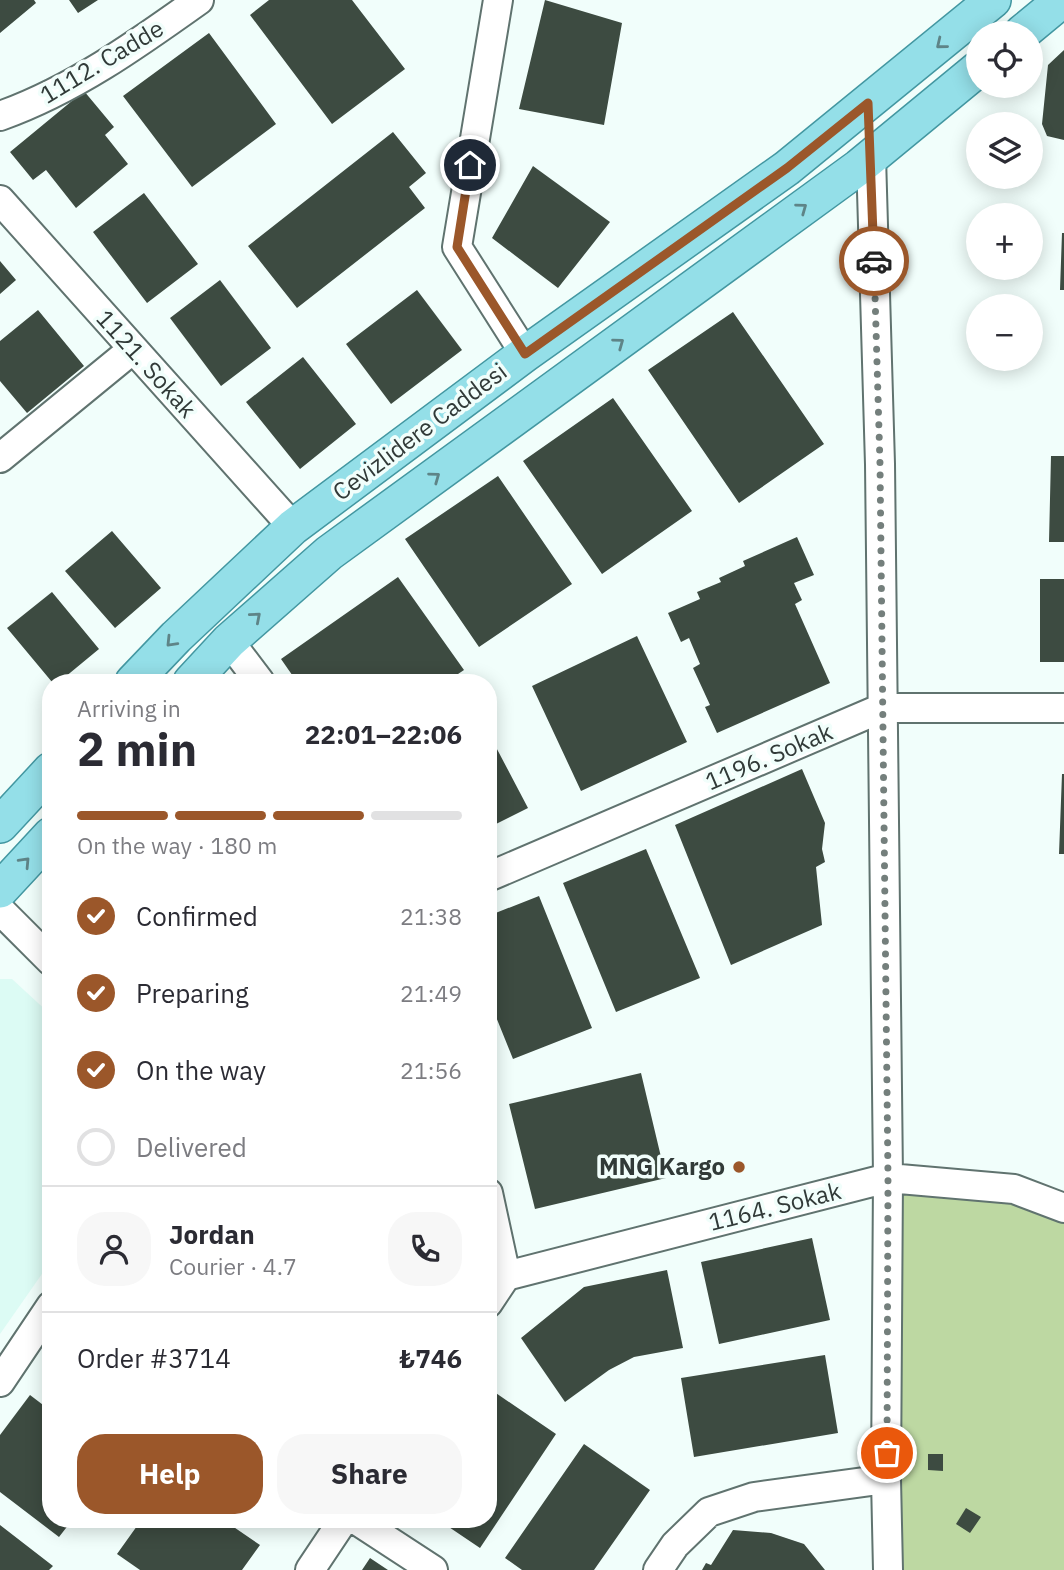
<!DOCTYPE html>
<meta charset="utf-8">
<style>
body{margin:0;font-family:"IBM Plex Sans",sans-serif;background:#f7f7f7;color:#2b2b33;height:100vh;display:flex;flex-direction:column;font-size:26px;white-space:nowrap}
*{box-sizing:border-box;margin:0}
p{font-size:23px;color:#7c7c81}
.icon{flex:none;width:38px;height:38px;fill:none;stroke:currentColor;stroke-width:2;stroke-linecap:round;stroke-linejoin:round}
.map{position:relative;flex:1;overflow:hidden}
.details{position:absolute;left:42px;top:674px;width:455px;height:854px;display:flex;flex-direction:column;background:#fff;border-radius:28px;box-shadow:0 4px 18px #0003}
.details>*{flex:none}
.tools{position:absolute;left:966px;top:21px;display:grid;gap:14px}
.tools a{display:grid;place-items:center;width:77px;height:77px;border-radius:50%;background:#fff;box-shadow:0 4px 18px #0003;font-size:35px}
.pin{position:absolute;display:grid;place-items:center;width:60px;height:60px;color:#fff;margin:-30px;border:4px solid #fff;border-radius:50%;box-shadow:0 2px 7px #0007}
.courier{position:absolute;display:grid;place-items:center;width:70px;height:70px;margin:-35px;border:5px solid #9b572a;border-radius:50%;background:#fff;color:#222;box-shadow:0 2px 9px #0007}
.summary em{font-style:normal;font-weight:800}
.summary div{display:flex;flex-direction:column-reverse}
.summary{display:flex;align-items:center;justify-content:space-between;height:119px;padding:0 35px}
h1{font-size:46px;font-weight:800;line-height:52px}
.bar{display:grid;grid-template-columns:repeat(4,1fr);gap:10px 7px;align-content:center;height:84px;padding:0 35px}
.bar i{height:9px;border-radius:5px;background:#e1e1e2}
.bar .selected{background:#9b572a}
.bar p{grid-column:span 4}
.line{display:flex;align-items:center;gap:18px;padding:0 35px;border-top:2px solid #e1e1e2}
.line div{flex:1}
.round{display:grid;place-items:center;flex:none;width:74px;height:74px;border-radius:28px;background:#f7f7f7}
ol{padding:0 35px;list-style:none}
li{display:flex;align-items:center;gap:21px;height:77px}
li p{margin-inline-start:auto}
li .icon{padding:7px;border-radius:50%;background:#9b572a;color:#fff;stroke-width:4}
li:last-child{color:#7c7c81}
li i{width:38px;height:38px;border:4px solid #e1e1e2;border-radius:50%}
.cta{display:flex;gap:14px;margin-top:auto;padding:14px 35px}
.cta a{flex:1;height:80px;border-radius:28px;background:#9b572a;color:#fff;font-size:28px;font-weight:800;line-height:80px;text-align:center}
.cta a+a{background:#f7f7f7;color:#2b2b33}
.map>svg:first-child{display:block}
.built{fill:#dcfbf4}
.green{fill:#bdd8a2}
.building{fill:#3d4b41}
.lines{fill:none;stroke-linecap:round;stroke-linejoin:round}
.minor-casing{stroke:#60736f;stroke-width:32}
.major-casing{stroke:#4397a1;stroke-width:38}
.minor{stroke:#fff;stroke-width:28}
.major{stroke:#94dfe8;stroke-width:35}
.oneway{stroke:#5e8487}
.done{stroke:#747f7c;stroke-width:7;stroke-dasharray:0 12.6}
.route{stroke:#9b572a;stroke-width:9}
.poi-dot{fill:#9b572a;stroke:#f1fefb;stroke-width:2.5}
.labels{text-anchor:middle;stroke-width:7;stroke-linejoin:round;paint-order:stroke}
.street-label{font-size:24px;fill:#313a38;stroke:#f1fefb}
.poi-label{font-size:24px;font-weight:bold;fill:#313a38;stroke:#f1fefb;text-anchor:end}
</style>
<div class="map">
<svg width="1064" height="1570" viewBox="0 0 1064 1570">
<rect width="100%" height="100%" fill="#f1fefb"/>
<!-- built -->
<path class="built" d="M0 979H12L51 1015V1261L0 1334Z"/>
<!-- green -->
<path class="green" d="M888 1178 1064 1208V1570H888Z"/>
<!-- building -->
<path class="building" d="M0 0H34L36 3 0 33Z
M69 0H98L78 13Z
M269 0H352L405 69 332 124 250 15Z
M545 0 622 23 604 125 519 109Z
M209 33 276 124 192 187 123 96Z
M1064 50V140L1047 136 1042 124 1048 65Z
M84 91 114 127 105 135 128 164 76 208 46 170 33 180 10 152Z
M393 132 426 173 409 187 425 208 297 308 248 246Z
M533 166 610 222 558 288 492 238Z
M144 193 198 264 147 303 93 232Z
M1062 233H1064V290H1060Z
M0 261 16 280 0 294Z
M220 280 271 348 221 386 170 318Z
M417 290 462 350 391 404 346 344Z
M38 310 84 366 27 413 0 381V341Z
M733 312 824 444 739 503 648 370Z
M303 357 356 424 300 469 246 402Z
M613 398 692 511 602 574 523 461Z
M1051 456H1064V542H1049Z
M498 476 572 584 479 647 405 539Z
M112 531 161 588 115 628 65 571Z
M797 537 814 575 794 583 802 600 795 604 830 683 717 733 705 707 710 705 693 668 700 664 689 638 681 642 668 613 700 599 697 592 721 582 719 578 745 566 743 561Z
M398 577 464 670 446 682H297L281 659Z
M1040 579H1064V662H1040Z
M52 592 99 649 59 682H52L7 628Z
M637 636 687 742 581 791 532 686Z
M488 732 528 808 488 828Z
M802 769 825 823 822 849 825 862 816 867 822 925 731 965 675 825Z
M1062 774H1064V854H1059Z
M646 849 700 978 616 1012 563 883Z
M539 896 592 1028 513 1059 488 997V916Z
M641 1073 666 1178 535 1209 509 1104Z
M812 1238 830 1320 719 1344 701 1262Z
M667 1270 683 1348 634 1357 609 1370 565 1402 521 1338 584 1287Z
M825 1355 838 1433 694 1457 681 1378Z
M490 1389 556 1434 480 1548 437 1519H488V1392Z
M30 1395 51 1411V1519H73L59 1537 0 1492V1435Z
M584 1444 650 1490 594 1570H522L505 1558Z
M928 1454H943V1471L928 1470Z
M966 1508 981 1517 970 1533 956 1524Z
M142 1519H222L260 1545 242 1570H140L117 1554Z
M0 1525 53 1566 49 1570H0Z
M733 1530 771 1533 804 1544 825 1570H702L706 1563 711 1565Z
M370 1558 388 1570H362Z"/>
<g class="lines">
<!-- minor casing -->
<g class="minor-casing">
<path id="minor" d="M498 0 457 247 525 354
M0 116C73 90 136 45 199 0
M871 157 880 464 888 1178 886 1479 888 1570
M0 200 293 527
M0 458 133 349
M229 641 260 682
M488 877 882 708H1064
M0 910 51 961
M488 1193 506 1276 488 1303
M488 1273 506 1276 888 1178 1014 1189 1064 1208
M0 1382 51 1306
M355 1519 433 1570
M310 1570 344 1519
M658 1570 675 1545 709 1512 754 1497 886 1479"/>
</g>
<!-- major casing -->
<g class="major-casing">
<path id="major" d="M1022 33 1062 0
M133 682 176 637 293 527 525 354 787 168 993 0
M191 682 229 641 329 553 859 167 978 69
M0 825 51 770
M0 890 51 835"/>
</g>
<!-- minor -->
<use href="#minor" class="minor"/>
<!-- major -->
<use href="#major" class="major"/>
</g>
<!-- one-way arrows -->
<defs><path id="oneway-chevron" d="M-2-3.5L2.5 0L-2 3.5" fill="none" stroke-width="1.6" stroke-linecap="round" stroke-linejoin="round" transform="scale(1.75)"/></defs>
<g class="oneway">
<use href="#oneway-chevron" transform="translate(941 44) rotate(141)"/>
<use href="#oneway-chevron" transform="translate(802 208) rotate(-36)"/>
<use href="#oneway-chevron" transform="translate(619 343) rotate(-36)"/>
<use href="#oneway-chevron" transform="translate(435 477) rotate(-36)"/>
<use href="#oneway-chevron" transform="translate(256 617) rotate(-41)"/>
<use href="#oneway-chevron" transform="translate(171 642) rotate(134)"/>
<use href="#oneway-chevron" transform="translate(25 862) rotate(-47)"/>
</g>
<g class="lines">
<!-- done -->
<path class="done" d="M874 261 880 464 888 1178 887 1453"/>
<!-- route -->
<path class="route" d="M470 165 457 247 525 354 787 168 868 103 874 261"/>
</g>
<!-- markers -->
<circle class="poi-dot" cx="739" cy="1167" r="7"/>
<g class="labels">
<!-- street labels -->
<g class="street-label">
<text transform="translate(102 62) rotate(-31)" y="8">1112. Cadde</text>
<text transform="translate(146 364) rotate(48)" y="8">1121. Sokak</text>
<text transform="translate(420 432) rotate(-37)" y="8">Cevizlidere Caddesi</text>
<text transform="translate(769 757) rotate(-23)" y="8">1196. Sokak</text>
<text transform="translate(775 1207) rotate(-14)" y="8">1164. Sokak</text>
</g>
<!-- poi labels -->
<g class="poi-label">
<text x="725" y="1175">MNG Kargo</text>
</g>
</g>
</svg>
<div class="tools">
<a><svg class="icon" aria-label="locate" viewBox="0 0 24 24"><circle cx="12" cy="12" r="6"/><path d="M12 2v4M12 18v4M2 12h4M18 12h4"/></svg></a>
<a><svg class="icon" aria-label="layers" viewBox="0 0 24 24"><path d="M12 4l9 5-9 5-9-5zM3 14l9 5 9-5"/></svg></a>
<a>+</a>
<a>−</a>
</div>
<div class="pin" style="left:887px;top:1453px;background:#ea580c"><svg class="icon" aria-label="bag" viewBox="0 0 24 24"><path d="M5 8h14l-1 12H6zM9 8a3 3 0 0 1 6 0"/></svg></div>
<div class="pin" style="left:470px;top:165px;background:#1f2937"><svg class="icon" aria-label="home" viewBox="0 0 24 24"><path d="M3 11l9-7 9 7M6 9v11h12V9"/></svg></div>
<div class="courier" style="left:874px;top:261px"><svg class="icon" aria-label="car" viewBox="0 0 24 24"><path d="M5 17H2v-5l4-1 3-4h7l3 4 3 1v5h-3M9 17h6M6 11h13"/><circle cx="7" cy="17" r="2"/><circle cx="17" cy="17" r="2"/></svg></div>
<section class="details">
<div class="summary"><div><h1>2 min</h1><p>Arriving in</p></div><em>22:01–22:06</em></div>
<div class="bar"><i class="selected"></i><i class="selected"></i><i class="selected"></i><i></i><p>On the way · 180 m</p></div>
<ol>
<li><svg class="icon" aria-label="check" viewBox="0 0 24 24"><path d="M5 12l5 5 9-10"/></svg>Confirmed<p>21:38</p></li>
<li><svg class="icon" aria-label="check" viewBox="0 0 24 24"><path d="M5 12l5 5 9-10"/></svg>Preparing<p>21:49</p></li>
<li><svg class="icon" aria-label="check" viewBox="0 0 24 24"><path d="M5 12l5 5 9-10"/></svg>On the way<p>21:56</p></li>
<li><i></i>Delivered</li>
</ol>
<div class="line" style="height:126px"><a class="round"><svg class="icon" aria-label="person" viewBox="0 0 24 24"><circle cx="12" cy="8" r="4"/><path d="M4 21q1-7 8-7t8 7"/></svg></a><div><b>Jordan</b><p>Courier · 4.7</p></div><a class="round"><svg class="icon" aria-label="phone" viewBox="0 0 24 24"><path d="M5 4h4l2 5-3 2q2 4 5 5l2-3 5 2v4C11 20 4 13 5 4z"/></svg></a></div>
<div class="line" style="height:91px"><div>Order #3714</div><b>₺746</b></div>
<div class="cta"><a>Help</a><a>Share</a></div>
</section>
</div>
